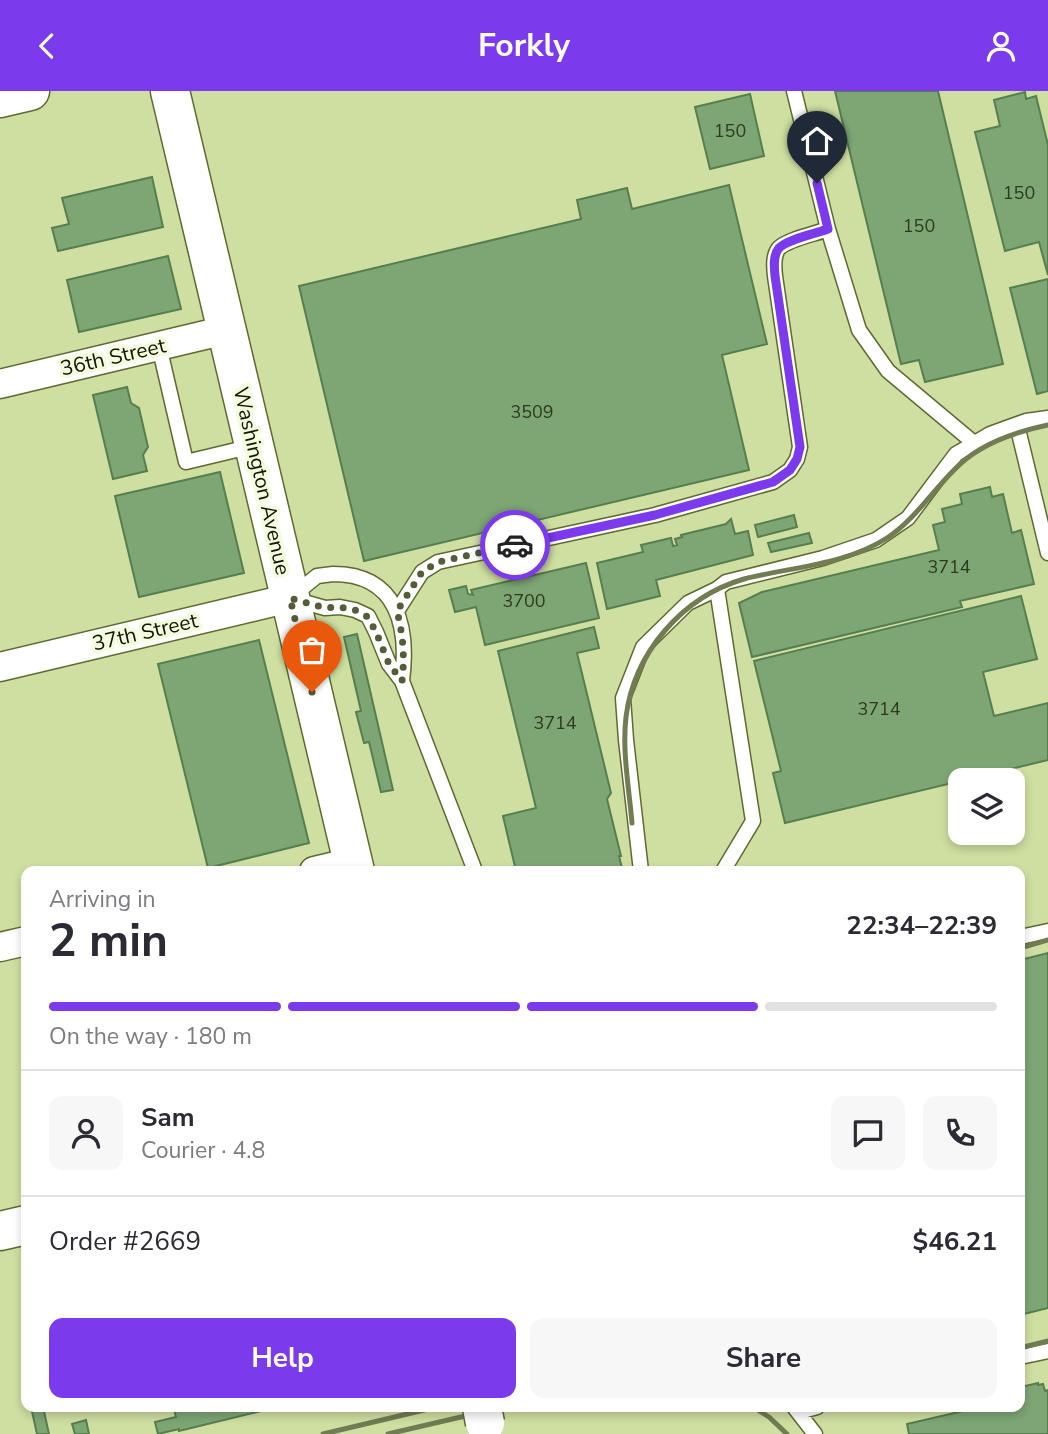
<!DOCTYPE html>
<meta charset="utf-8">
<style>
body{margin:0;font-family:"Nunito Sans",sans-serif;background:#f7f7f7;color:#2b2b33;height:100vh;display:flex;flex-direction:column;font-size:26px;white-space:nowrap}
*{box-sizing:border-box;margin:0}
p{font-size:23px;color:#7c7c81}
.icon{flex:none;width:38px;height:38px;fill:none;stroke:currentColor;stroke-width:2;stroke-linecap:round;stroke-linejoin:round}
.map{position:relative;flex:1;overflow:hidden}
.details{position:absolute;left:21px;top:775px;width:1004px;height:546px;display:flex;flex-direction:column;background:#fff;border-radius:14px;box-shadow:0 4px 10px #0003}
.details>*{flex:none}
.buttons{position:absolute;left:948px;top:677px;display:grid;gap:14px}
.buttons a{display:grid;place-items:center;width:77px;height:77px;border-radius:14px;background:#fff;box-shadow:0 4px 10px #0003;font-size:35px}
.pin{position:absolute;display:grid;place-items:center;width:60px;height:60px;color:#fff;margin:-72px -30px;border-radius:50% 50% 50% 0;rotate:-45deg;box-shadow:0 0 7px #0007}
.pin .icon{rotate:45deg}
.courier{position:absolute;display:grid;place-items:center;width:70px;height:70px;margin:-35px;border:5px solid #7c3aed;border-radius:50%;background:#fff;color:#222;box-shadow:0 2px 9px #0007}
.summary em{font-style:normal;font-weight:700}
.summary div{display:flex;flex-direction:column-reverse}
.summary{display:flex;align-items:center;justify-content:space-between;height:119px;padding:0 28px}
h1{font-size:46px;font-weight:700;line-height:52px}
.bar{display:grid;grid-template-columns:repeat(4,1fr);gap:10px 7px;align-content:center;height:84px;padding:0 28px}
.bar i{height:9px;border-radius:5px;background:#e1e1e2}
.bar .on{background:#7c3aed}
.bar p{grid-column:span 4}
.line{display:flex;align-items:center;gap:18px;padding:0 28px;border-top:2px solid #e1e1e2}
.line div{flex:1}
.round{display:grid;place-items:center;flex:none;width:74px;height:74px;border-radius:14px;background:#f7f7f7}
.cta{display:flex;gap:14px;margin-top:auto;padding:14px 28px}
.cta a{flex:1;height:80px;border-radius:14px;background:#7c3aed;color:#fff;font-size:28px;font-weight:700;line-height:80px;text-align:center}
.cta a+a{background:#f7f7f7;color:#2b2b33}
header{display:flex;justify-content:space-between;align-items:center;height:91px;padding:0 28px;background:#7c3aed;color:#fff;font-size:32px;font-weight:700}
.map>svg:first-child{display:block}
.building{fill:#7ea675;stroke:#577e4f;stroke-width:2}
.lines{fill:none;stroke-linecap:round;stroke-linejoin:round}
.lane-casing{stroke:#5d6a30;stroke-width:17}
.street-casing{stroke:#5d6a30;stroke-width:31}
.secondary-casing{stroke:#5d6a30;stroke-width:41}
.lane{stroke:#fff;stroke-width:14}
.street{stroke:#fff;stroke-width:28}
.secondary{stroke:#fff;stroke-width:38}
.rail{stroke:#717c52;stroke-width:5}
.secondary-bridge-casing{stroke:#5d6a30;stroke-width:41;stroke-linecap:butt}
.secondary-bridge{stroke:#fff;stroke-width:38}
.done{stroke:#545c39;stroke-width:7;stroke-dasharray:0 12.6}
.route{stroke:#7c3aed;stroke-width:9}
.labels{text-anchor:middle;stroke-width:7;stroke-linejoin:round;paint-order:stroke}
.number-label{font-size:18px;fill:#2c3a1e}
.street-label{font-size:21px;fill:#111601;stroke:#f3fcdd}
</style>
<header><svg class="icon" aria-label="back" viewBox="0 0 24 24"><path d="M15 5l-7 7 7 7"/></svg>Forkly<svg class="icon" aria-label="person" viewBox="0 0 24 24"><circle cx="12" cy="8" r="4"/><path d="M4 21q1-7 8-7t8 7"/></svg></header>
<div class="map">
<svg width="1048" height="1343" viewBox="0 0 1048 1343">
<rect width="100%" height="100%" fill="#cfdfa1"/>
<!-- building -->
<path class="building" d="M835 0H938L1003 273 925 291 919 269 901 273Z
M1025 1 1026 8 1036 5 1048 54V184L1039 151 1005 160 975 41 1000 35 994 9Z
M750 3 764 65 710 78 695 16Z
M152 86 163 136 58 160 52 137 69 133 62 107Z
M729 94 767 253 722 264 749 379 364 470 299 195 581 128 577 109 627 97 632 118Z
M168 165 181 218 79 241 67 189Z
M1048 188V300L1037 303 1010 197Z
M127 296 131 312 139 317 148 356 143 364 147 380 113 388 93 304Z
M220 381 244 482 139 506 115 405Z
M990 396 992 406 1003 403 1012 442 1021 439 1034 493 960 510 962 516 752 566 739 512 762 501 939 459 933 434 945 431 942 418 962 413 960 403Z
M794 424 797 436 758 446 755 434Z
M731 428 735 443 748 440 753 464 656 489 660 505 607 518 597 472 643 461 641 454 671 447 673 455 677 454 675 448 682 446 681 444 726 433Z
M809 442 812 452 771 461 768 452Z
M586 472 599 527 485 554 476 516 455 521 449 499 466 495 468 503 473 504 471 499Z
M1021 505 1037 568 983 581 994 625 1048 612V669L785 732 773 682 781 680 754 570Z
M594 536 599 557 577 562 611 702 607 708 621 765H619L622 777 603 780H516L503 725 536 717 498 560Z
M357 543 393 699 381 701 369 651 364 652 356 621 361 620 344 546Z
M259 549 309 752 208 777 158 573Z
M1048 862V1217L1020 1224V869Z
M1038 1292V1294L1043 1293 1045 1300 1048 1299V1343H909L907 1333 980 1316H1020V1306H1024L1021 1296Z
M31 1316H43L49 1343H37Z
M184 1316H278L179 1340V1338L158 1343 155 1331 176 1326 174 1318Z
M86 1329 89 1343H75L72 1333Z"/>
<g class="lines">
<!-- lane casing -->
<g class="lane-casing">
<path id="lane" d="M794 0 828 138 859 239 888 280 974 352
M159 255 186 371 253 355
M1017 334 1048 462
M333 483C398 483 409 536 402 590L389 573 376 541 368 525 355 519 340 516 325 517 290 507 317 485Z
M717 498 753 730 723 780
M397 520 422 481 438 471 655 424 773 391 790 379 797 368 800 356 775 185C774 176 773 164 779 157 789 148 815 143 828 138
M402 590 475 780
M641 780 626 649 623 607 643 556 688 512 717 498 726 491 823 467 876 449 908 427 956 363 990 343 1026 330 1048 327
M1020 846 1048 840
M1020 1266 1048 1260
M794 1316 815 1343
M799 1321 817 1316"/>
</g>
<!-- street casing -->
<g class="street-casing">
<path id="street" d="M0 293 226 239
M0 576 290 507
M314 780 352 771
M0 856 26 850"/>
</g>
<!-- secondary casing -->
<g class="secondary-casing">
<path id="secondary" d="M170 0 355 780
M0 7 30 0
M0 1140 26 1134"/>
</g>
<!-- lane -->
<use href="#lane" class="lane"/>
<!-- street -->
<use href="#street" class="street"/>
<!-- secondary -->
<use href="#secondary" class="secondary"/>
<!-- rail -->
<path class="rail" d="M632 732C629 697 622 660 626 626 634 562 682 506 744 488 791 476 845 474 887 447 914 429 931 402 954 379 978 353 1014 341 1048 334
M1020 857 1048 849
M1020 1257 1048 1250
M753 1316 769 1326 787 1343
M323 1343 437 1316
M388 1343 504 1316"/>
<!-- secondary-bridge casing -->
<g class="secondary-bridge-casing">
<path id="secondary-bridge" d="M482 1316 485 1332"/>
</g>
<!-- secondary-bridge -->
<use href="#secondary-bridge" class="secondary-bridge"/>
</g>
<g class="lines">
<!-- done -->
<path class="done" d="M312 601 290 507 325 517 340 516 355 519 368 526 376 541 389 573 402 590C405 566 403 544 397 520L422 481 438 471 515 454"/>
<!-- route -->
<path class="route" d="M515 454 655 424 773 391 790 379 797 368 800 356 775 185C774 176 773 164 779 157 788 148 815 143 828 138L817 92"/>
</g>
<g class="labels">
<!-- number labels -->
<g class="number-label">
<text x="730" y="46">150</text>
<text x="1019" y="108">150</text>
<text x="919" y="141">150</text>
<text x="532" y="327">3509</text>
<text x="949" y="482">3714</text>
<text x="524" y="516">3700</text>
<text x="879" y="624">3714</text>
<text x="555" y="638">3714</text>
</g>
<!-- street labels -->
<g class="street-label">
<text transform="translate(113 266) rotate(-13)" y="7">36th Street</text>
<text transform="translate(262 390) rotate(77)" y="7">Washington Avenue</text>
<text transform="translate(145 541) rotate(-13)" y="7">37th Street</text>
</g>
</g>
</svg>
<div class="buttons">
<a><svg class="icon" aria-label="layers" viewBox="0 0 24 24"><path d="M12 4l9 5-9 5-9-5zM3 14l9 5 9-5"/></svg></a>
</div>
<div class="pin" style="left:312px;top:601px;background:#ea580c"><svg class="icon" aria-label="bag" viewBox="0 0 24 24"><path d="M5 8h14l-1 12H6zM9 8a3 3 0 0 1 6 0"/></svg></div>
<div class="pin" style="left:817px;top:92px;background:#1f2937"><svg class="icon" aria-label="home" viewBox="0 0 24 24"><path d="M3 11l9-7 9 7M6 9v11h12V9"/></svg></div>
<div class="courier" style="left:515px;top:454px"><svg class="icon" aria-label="car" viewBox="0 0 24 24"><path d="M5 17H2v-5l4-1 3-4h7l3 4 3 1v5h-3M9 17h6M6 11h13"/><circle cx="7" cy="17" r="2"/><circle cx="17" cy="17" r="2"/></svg></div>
<section class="details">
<div class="summary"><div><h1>2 min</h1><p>Arriving in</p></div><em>22:34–22:39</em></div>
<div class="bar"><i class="on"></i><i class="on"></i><i class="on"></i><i></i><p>On the way · 180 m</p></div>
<div class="line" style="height:126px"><a class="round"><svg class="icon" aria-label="person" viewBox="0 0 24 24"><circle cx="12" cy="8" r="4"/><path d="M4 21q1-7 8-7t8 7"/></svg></a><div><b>Sam</b><p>Courier · 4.8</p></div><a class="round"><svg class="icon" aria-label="chat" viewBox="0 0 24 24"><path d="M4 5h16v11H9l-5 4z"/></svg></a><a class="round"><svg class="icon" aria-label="phone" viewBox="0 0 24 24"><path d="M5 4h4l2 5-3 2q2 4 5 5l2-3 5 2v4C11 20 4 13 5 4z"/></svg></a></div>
<div class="line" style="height:91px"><div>Order #2669</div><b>$46.21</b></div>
<div class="cta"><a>Help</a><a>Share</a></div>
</section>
</div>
